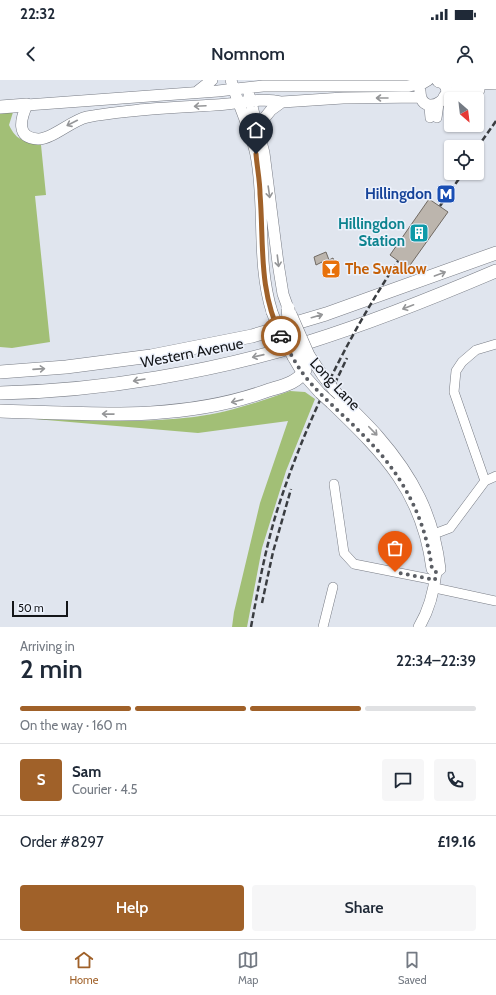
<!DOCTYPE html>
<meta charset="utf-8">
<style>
body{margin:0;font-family:Cabin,sans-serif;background:#f6f6f7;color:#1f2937;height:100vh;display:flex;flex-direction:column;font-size:15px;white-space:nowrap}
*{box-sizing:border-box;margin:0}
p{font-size:13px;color:#747a83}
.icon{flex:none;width:22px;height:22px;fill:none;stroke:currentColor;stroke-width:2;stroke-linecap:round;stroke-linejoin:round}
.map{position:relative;height:547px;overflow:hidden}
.side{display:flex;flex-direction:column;background:#fff;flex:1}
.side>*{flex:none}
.needle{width:26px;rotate:152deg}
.tools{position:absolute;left:444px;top:12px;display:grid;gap:8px}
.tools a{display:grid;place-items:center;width:40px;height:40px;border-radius:4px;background:#fff;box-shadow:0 1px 3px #0004;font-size:20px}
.scale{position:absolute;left:12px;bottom:10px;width:56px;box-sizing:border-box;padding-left:4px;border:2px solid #141619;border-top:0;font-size:11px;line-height:14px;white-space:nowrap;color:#141619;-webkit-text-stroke:3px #edf2fc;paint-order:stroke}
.pin{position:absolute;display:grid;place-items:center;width:34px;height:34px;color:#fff;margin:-41px -17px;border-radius:50% 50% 50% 0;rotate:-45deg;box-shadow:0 0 4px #0007}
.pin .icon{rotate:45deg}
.courier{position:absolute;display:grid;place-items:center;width:40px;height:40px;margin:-20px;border:3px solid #a06129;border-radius:50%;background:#fff;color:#222;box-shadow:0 1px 5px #0007}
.head em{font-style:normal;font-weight:600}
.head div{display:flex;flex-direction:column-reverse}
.head{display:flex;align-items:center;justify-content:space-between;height:68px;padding:0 20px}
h1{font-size:26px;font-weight:600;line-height:30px}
.bar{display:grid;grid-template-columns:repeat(4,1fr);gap:6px 4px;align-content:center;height:48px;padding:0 20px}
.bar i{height:5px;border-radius:3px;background:#e0e1e3}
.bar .active{background:#a06129}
.bar p{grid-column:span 4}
.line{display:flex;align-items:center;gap:10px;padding:0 20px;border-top:1px solid #e0e1e3}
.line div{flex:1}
.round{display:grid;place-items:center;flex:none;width:42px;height:42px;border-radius:4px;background:#f6f6f7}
.action{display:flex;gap:8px;margin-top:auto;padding:8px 20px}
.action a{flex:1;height:46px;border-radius:4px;background:#a06129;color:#fff;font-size:16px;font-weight:600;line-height:46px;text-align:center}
.action a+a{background:#f6f6f7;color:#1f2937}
.status{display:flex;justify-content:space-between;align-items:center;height:28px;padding:0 20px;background:#fff;direction:ltr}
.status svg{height:11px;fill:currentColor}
header{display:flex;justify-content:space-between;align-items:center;height:52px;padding:0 20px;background:#fff;font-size:18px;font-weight:600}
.dock{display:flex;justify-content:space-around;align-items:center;height:56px;border-top:1px solid #e0e1e3;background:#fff;font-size:11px;color:#747a83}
.dock a{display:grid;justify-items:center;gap:2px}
.dock .active{color:#a06129}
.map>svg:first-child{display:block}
.green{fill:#a2bf76}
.building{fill:#bcb5ad;stroke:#716a63}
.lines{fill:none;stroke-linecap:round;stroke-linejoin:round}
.minor-casing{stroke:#787c85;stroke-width:10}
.major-casing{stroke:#787c85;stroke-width:12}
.highway-casing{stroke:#787c85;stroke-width:14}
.minor{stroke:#fff;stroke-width:9}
.major{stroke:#fff;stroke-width:11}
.highway{stroke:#fff;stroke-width:13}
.rail{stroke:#3a3d41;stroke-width:2.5;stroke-dasharray:6 3;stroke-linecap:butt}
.major-bridge-casing{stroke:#787c85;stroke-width:12;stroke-linecap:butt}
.highway-bridge-casing{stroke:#787c85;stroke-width:14;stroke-linecap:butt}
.major-bridge{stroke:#fff;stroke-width:11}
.highway-bridge{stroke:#fff;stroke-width:13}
.oneway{stroke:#959698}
.done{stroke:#5b5e64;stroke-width:4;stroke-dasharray:0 7.2}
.route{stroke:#a06129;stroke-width:5}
.labels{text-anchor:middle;stroke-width:3;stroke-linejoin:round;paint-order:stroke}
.transit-label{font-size:15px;font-weight:bold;fill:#164399;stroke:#edf2fc;text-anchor:end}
.culture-label{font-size:15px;font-weight:bold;fill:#0d838f;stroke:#edf2fc;text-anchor:end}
.food-label{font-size:15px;font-weight:bold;fill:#c56008;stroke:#edf2fc;text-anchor:start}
.street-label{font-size:15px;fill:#141619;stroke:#edf2fc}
</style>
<div class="status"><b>22:32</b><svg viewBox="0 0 49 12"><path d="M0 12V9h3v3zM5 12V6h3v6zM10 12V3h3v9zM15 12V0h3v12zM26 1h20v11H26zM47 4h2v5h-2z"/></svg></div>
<header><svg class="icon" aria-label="back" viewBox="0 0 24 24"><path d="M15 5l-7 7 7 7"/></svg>Nomnom<svg class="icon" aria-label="person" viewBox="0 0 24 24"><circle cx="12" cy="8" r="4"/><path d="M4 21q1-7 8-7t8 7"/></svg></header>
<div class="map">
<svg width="496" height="547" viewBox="0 0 496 547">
<rect width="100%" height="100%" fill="#e0e5ee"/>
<!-- green -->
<path class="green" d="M14 29 9 45C17 62 24 60 41 65L46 115 35 116 50 262 12 268 0 267V31Z
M290 311 305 312 315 319 286 391 262 468 247 547H232L234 532 260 423 288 341 198 353 0 336C64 339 130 345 194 337 227 333 259 322 290 311Z"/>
<!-- building -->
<path class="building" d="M429 119 448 132 408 188 390 175Z
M326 172 329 180 333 178 339 193 328 197 322 182 316 185 314 177Z"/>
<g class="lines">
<!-- minor casing -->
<g class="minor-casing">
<path id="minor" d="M426 24 429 27 430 38
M437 38 439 24
M485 401 454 312 456 291 462 282 476 270 496 264
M334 404 344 473 354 484 435 500
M434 454 450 448 485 401 496 396
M435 508 496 521
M323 547 333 507"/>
</g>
<!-- major casing -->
<g class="major-casing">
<path id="major" d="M231 0C238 25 251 50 256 75 266 127 256 181 272 232
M198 11 212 0
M420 11C421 43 466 12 437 0
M249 15 264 73 278 183 283 214 288 228
M421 17 343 18 282 22C259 17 238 24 215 25 173 28 129 29 87 37 72 40 51 60 38 59 15 58 21 38 27 25L218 11 263 6H408L423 3 428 0
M258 46 271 30 282 22
M309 275 323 296
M293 277 303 294 320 313
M334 310C348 326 364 340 378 356 413 396 434 436 440 489L436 492C434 512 429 530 419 547
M331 323C385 375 422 412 432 489L436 492"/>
</g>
<!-- highway casing -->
<g class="highway-casing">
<path id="highway" d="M439 1 496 3
M445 17 459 11 478 10
M0 27 27 25
M0 292 66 287 151 276 252 256 326 234 496 173
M0 313C101 311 213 292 309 262 373 242 435 217 496 191
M0 331C90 334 182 342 269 310 282 306 298 303 305 290L301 276"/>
</g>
<!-- minor -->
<use href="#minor" class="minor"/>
<!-- major -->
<use href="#major" class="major"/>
<!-- highway -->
<use href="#highway" class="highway"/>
<!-- rail -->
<path class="rail" d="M477 68 496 41
M440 126 463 93
M327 320 347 278
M262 523 273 472 291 409
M251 547C258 509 265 471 276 434 304 345 346 259 398 181"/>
<!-- major-bridge casing -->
<g class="major-bridge-casing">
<path id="major-bridge" d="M272 232 280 253 293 277
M291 234 309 275
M323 296 334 310
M320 313 331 323"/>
</g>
<!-- highway-bridge casing -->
<g class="highway-bridge-casing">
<path id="highway-bridge" d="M288 228 290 250 301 276"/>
</g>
<!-- major-bridge -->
<use href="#major-bridge" class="major-bridge"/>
<!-- highway-bridge -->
<use href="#highway-bridge" class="highway-bridge"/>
</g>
<!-- one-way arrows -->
<defs><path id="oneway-shaft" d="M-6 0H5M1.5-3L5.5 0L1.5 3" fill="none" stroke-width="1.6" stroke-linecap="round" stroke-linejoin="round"/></defs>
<g class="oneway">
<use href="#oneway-shaft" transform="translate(382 18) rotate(180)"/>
<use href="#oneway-shaft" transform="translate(200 26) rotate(177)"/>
<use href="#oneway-shaft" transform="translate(72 43) rotate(153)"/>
<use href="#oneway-shaft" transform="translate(269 112) rotate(82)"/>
<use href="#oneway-shaft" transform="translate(278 181) rotate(83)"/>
<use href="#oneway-shaft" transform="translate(440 194) rotate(-20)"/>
<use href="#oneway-shaft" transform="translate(408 227) rotate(159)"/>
<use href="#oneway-shaft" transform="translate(317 236) rotate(-16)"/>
<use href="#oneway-shaft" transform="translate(258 276) rotate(167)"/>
<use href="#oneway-shaft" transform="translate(39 289) rotate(-4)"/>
<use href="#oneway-shaft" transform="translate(139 300) rotate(170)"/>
<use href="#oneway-shaft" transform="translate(237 321) rotate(166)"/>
<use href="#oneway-shaft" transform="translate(108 334) rotate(-179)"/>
<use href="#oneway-shaft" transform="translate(373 351) rotate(46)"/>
</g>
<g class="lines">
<!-- done -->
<path class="done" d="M281 256C288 269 295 283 304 295 321 317 343 334 362 354 401 392 425 436 432 489L436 492 435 500 395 492"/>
<!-- route -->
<path class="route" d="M256 74C257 87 260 101 260 114 264 163 258 210 281 256"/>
</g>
<!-- icons -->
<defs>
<g id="metro-square" transform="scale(1)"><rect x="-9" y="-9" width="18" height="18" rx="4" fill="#1a4fb4" stroke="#edf2fc"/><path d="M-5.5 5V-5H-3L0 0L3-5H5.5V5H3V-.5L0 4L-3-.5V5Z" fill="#fff"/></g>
<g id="building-square" transform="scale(1)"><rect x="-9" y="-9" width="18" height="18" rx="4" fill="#0f9aa8" stroke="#edf2fc"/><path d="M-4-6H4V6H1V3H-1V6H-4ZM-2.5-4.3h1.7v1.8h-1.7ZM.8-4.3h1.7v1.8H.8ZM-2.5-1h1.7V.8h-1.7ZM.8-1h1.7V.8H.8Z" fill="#fff"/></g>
<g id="bar-square" transform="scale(1)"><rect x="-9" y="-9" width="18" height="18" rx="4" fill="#e8710a" stroke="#edf2fc"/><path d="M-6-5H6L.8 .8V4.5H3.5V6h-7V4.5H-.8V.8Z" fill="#fff"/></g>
</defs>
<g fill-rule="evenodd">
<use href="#metro-square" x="446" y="114"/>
<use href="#building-square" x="419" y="153"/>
<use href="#bar-square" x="331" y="189"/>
</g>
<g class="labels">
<!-- transit labels -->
<g class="transit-label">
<text x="432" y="119">Hillingdon</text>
</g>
<!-- culture labels -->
<g class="culture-label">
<text x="405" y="149">Hillingdon<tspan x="405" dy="17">Station</tspan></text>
</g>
<!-- food labels -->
<g class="food-label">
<text x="345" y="194">The Swallow</text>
</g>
<!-- street labels -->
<g class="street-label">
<text transform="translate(192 273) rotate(-11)" y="5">Western Avenue</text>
<text transform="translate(335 304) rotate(47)" y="5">Long Lane</text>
</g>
</g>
</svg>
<div class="tools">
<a><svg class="needle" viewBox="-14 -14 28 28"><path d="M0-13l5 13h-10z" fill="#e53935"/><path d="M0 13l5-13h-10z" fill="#747a83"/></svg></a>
<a><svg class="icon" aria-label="locate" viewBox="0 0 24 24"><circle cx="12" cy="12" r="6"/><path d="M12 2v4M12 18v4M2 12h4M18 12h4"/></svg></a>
</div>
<div class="scale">50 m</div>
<div class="pin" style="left:395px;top:492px;background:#ea580c"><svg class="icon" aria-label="bag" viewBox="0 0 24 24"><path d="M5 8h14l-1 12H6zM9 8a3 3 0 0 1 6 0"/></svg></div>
<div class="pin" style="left:256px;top:74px;background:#1f2937"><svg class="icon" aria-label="home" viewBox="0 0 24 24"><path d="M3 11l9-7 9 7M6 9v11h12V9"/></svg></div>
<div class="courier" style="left:281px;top:256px"><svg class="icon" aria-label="car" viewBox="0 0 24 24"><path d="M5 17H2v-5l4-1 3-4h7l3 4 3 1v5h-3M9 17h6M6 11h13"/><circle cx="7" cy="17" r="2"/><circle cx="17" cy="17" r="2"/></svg></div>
</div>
<section class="side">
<div class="head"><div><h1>2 min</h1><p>Arriving in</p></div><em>22:34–22:39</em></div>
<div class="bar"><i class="active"></i><i class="active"></i><i class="active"></i><i></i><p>On the way · 160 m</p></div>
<div class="line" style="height:72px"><b class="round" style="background:#a06129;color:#fff">S</b><div><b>Sam</b><p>Courier · 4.5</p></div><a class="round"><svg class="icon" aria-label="chat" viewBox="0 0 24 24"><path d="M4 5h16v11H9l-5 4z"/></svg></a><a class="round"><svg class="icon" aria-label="phone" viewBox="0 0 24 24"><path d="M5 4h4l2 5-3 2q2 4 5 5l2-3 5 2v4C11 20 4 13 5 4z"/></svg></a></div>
<div class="line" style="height:52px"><div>Order #8297</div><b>£19.16</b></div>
<div class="action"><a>Help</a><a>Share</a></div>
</section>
<nav class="dock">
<a class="active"><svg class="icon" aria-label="home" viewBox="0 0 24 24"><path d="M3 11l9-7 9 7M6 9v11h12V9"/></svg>Home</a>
<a><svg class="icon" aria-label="map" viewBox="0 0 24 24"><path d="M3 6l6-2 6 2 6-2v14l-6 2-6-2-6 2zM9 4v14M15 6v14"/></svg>Map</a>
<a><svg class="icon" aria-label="saved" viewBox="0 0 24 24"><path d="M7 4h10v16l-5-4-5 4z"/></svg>Saved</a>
</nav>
